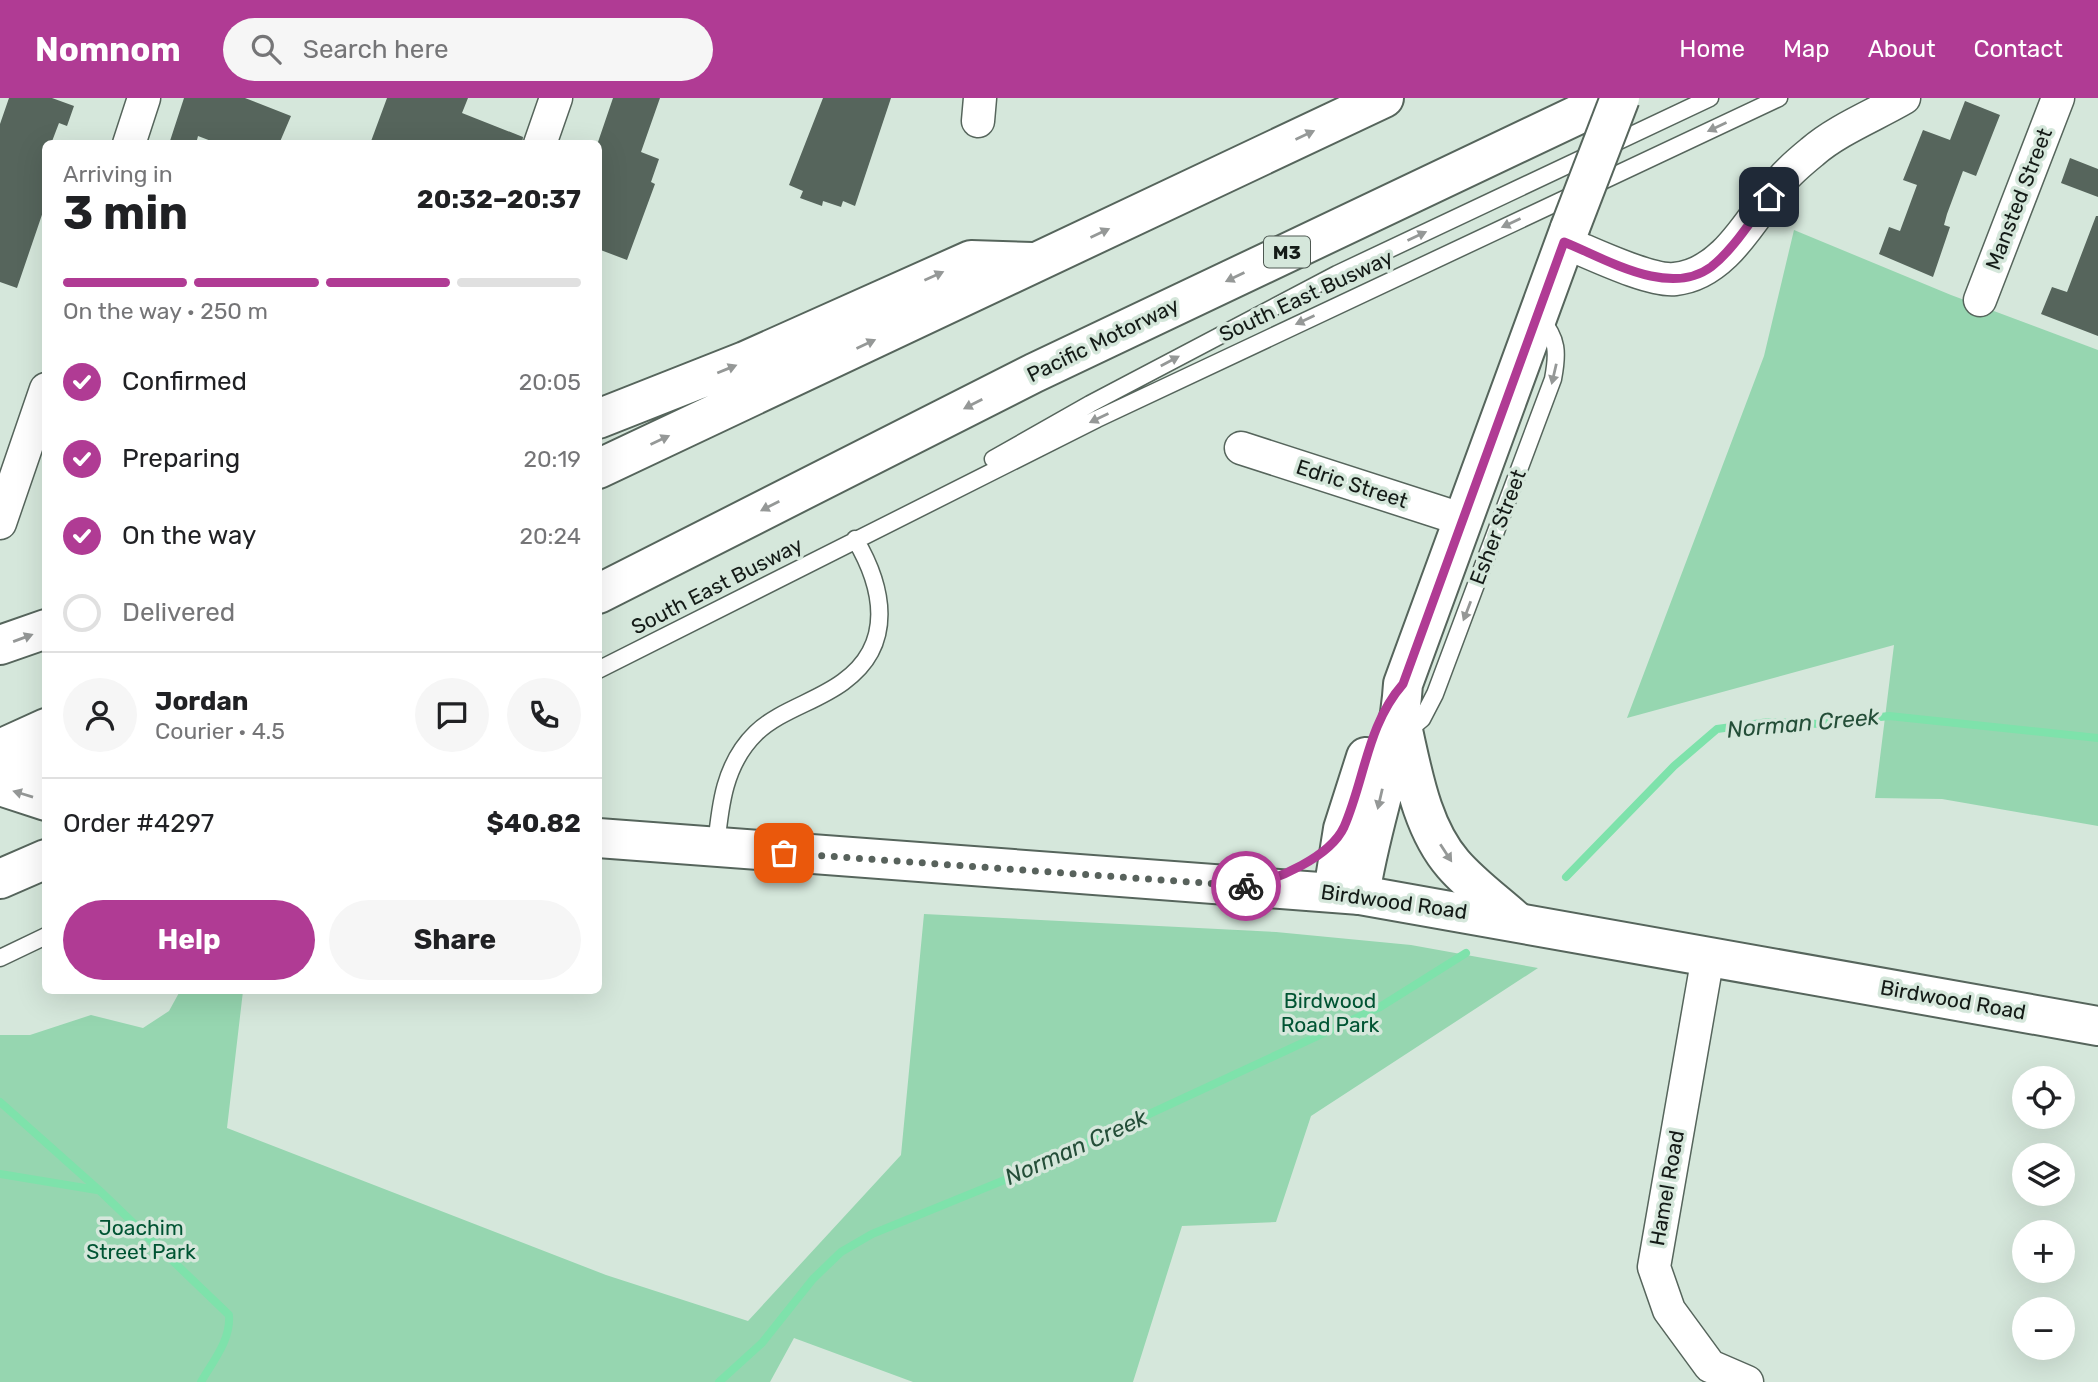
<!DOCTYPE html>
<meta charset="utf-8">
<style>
body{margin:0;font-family:Rubik,sans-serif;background:#f6f6f6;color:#202124;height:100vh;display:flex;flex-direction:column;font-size:26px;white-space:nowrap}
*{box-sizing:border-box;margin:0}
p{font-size:23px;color:#757577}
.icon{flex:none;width:38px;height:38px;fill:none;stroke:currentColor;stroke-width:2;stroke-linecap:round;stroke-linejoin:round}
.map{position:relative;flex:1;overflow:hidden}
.sheet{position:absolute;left:42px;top:42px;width:560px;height:854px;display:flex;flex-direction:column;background:#fff;border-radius:10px;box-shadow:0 7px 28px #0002}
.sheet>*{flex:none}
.buttons{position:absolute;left:2012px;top:968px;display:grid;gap:14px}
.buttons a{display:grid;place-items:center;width:63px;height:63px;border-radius:50%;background:#fff;box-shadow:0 7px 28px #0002;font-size:35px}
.pin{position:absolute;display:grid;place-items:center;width:60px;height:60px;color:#fff;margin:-30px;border-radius:14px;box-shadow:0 4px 10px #0006}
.courier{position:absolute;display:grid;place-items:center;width:70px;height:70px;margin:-35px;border:5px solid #b03b94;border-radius:50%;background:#fff;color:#222;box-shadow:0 2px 9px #0007}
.summary em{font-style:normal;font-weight:700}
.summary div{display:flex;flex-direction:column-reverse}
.summary{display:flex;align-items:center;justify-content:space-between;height:119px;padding:0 21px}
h1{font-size:46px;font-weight:700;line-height:52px}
.bar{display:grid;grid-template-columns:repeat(4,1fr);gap:10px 7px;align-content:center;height:84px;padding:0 21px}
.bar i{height:9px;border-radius:5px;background:#e0e0e0}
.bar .on{background:#b03b94}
.bar p{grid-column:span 4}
.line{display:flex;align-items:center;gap:18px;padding:0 21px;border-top:2px solid #e0e0e0}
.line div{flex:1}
.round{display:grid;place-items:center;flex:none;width:74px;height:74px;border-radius:37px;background:#f6f6f6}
ol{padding:0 21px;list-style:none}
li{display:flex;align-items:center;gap:21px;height:77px}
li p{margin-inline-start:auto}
li .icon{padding:7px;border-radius:50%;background:#b03b94;color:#fff;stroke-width:4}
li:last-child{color:#757577}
li i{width:38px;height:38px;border:4px solid #e0e0e0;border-radius:50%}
.button{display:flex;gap:14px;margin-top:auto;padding:14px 21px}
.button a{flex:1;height:80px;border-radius:42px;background:#b03b94;color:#fff;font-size:28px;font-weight:700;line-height:80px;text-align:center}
.button a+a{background:#f6f6f6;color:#202124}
header{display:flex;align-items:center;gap:42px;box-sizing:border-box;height:98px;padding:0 35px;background:#b03b94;color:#fff}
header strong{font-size:33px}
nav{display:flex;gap:38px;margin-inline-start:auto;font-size:24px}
.search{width:490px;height:63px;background:#f6f6f6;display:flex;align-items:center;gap:18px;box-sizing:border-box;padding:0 24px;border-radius:38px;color:#757577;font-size:26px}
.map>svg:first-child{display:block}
.green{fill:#96d6b0}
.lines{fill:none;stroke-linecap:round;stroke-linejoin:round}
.stream{stroke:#7ee2ab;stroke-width:8}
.building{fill:#56655c}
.service-casing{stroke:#56655c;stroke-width:19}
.minor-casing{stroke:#56655c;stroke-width:35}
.tertiary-casing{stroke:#56655c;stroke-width:42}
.secondary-casing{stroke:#56655c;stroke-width:42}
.motorway-casing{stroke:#56655c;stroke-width:42}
.service{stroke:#fff;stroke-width:16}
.minor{stroke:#fff;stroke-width:32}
.tertiary{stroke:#fff;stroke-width:38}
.secondary{stroke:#fff;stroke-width:38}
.motorway{stroke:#fff;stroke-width:38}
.secondary-bridge-casing{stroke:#56655c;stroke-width:42;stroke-linecap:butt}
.secondary-bridge{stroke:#fff;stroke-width:38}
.oneway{fill:#959897}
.done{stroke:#58625c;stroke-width:7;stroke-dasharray:0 12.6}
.route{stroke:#b03b94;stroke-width:9}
.labels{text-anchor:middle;stroke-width:7;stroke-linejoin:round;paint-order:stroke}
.shield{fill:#d5e7db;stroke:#4e5852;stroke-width:2}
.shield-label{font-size:19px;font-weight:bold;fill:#141b17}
.street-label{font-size:21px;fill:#141b17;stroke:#d5e7db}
.park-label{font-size:21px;fill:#005433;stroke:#d5e7db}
.water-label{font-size:23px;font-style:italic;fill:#244e38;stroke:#d5e7db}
</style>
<header>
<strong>Nomnom</strong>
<div class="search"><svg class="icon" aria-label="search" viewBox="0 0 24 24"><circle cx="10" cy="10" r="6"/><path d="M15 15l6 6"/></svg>Search here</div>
<nav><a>Home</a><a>Map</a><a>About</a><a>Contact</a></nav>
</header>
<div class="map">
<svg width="2098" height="1284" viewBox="0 0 2098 1284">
<rect width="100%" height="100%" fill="#d5e7db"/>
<!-- green -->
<path class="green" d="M1794 132 1951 197 2098 252V728L1942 701 1875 700 1894 547 1627 620 1764 258Z
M924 816 1276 834 1411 847 1538 870 1311 1018 1276 1124 1182 1128 1133 1284H913L794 1240 770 1284H0V937H30L91 917 143 930 169 913 180 893H243L227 1030 606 1177 748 1223 901 1057Z"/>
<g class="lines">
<!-- stream -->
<path class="stream" d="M1566 779 1674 668 1717 631 1769 624 1820 626 1889 618 2098 640
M0 1004 100 1093 229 1217C231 1242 213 1263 201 1284
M0 1076 97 1092
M719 1284 762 1245 813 1181 841 1154 872 1136 1024 1074 1380 909 1466 855"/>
</g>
<!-- building -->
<path class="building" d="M9 0H52L74 8 67 28 59 25 51 46H46V105L17 190 0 184V26Z
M184 0H245L291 18 279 46H219L198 38 196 46H169Z
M387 0H468L462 15 523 39 522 46H370Z
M613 0H660L641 54 659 61 651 84 655 86 627 162 598 151V44Z
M823 0H891L855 108 843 103 841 109 823 103 822 108 800 100 803 93 789 87Z
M1965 3 2000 17 1976 78 1963 73 1947 116 1944 127 1950 129 1933 179 1879 156 1889 129 1900 133 1917 87 1903 82 1923 32 1950 42Z
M2070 60 2098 71V99L2061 85Z
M2096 118H2098V238L2041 216 2052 189 2067 194Z"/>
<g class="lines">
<!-- service casing -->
<g class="service-casing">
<path id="service" d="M993 361 1090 306 1337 176 1710 0
M598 572 1097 321 1779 0
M1405 635 1422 621 1435 596 1553 281C1558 255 1558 241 1540 220
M716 749C720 708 724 666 756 635 780 612 816 604 843 584 896 546 883 488 855 441
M0 860 46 838"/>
</g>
<!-- minor casing -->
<g class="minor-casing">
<path id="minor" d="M978 23 980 0
M129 46 144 0
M540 46 556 0
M1564 144C1589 154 1650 184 1675 181 1725 176 1752 119 1781 83 1790 72 1801 63 1812 54 1837 32 1875 17 1904 0
M1980 202 2058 0
M1241 350 1464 422
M0 425 46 291
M1708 858 1654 1169 1669 1212 1710 1268 1747 1284"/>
</g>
<!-- tertiary casing -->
<g class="tertiary-casing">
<path id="tertiary" d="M1360 797 2098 928"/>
</g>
<!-- secondary casing -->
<g class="secondary-casing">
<path id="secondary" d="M1401 624C1412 670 1420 728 1453 766 1471 787 1496 805 1517 824
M0 656 46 670
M0 688 46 703
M598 740 1360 797C1370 727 1399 655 1403 586L1570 130
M1333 794 1343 731 1366 659"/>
</g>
<!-- motorway casing -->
<g class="motorway-casing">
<path id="motorway" d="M598 321 745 263 971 162 1032 164
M598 371 1384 0
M598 496 1034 275 1613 0
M0 547 46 531
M0 651 46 630
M0 781 46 761"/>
</g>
<!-- service -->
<use href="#service" class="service"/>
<!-- minor -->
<use href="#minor" class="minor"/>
<!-- tertiary -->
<use href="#tertiary" class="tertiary"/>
<!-- secondary -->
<use href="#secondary" class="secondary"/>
<!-- motorway -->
<use href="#motorway" class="motorway"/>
<!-- secondary-bridge casing -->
<g class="secondary-bridge-casing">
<path id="secondary-bridge" d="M1570 130 1620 0"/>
</g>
<!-- secondary-bridge -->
<use href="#secondary-bridge" class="secondary-bridge"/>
</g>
<!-- one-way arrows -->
<defs><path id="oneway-solid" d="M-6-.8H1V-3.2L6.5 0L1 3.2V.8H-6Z" transform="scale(1.75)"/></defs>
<g class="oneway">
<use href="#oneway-solid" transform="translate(1717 29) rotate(155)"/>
<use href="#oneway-solid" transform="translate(1305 37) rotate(-25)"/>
<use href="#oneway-solid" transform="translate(1511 125) rotate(155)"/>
<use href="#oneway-solid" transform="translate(1100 135) rotate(-25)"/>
<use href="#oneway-solid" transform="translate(1417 138) rotate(-25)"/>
<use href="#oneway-solid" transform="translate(934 178) rotate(-24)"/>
<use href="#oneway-solid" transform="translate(1235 179) rotate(154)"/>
<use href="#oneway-solid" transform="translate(1305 222) rotate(155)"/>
<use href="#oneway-solid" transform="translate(866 246) rotate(-25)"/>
<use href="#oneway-solid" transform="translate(1170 263) rotate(-28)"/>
<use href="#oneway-solid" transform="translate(727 271) rotate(-22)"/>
<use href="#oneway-solid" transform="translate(1554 276) rotate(103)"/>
<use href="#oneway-solid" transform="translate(973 306) rotate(153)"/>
<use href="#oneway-solid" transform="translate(1099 320) rotate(154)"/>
<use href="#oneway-solid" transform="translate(660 342) rotate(-25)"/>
<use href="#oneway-solid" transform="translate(770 408) rotate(153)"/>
<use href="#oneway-solid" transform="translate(1467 513) rotate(111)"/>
<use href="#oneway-solid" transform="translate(23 540) rotate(-20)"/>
<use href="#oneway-solid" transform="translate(23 696) rotate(-163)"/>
<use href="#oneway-solid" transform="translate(1380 701) rotate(103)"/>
<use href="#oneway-solid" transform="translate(1446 755) rotate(57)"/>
</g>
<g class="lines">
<!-- done -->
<path class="done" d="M784 755 1246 788"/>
<!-- route -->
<path class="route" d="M1246 788C1277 782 1330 759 1344 729 1365 681 1367 627 1403 586L1564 144C1606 161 1669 200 1711 169 1734 151 1751 122 1769 99"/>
</g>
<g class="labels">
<!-- shield labels -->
<rect class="shield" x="1264" y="138.5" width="46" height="31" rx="5"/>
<g class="shield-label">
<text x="1287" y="161">M3</text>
</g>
<!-- street labels -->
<g class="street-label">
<text transform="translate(2019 101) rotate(-69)" y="7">Mansted Street</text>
<text transform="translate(1306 198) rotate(-25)" y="7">South East Busway</text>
<text transform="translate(1103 242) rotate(-26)" y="7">Pacific Motorway</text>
<text transform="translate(1352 386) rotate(18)" y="7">Edric Street</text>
<text transform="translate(1498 429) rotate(-69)" y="7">Esher Street</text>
<text transform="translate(717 488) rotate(-27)" y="7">South East Busway</text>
<text transform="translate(1394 804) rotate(8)" y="7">Birdwood Road</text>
<text transform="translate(1953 902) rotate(10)" y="7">Birdwood Road</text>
<text transform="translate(1667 1090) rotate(-80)" y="7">Hamel Road</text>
</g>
<!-- park labels -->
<g class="park-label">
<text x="1330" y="910">Birdwood<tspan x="1330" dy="24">Road Park</tspan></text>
<text x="141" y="1137">Joachim<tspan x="141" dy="24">Street Park</tspan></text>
</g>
<!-- water labels -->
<g class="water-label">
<text transform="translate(1803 625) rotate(-5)" y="8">Norman Creek</text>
<text transform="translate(1076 1049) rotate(-24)" y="8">Norman Creek</text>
</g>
</g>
</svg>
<div class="buttons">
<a><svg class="icon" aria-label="locate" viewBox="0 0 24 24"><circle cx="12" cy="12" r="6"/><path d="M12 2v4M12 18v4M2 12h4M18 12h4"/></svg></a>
<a><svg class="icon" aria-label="layers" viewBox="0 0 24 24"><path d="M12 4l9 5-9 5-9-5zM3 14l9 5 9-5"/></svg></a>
<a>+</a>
<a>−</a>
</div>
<div class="pin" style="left:784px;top:755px;background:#ea580c"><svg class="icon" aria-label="bag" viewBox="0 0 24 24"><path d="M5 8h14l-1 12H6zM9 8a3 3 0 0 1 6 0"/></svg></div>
<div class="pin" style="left:1769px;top:99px;background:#1f2937"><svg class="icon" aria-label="home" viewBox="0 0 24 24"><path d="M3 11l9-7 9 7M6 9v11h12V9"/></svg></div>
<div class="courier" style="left:1246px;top:788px"><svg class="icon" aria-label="bike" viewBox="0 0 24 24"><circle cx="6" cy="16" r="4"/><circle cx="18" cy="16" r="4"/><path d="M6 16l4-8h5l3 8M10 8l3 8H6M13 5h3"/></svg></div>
<section class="sheet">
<div class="summary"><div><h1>3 min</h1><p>Arriving in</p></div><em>20:32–20:37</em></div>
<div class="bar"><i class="on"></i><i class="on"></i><i class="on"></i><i></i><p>On the way · 250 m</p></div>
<ol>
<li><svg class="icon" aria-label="check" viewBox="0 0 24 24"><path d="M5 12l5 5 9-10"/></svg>Confirmed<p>20:05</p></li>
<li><svg class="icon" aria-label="check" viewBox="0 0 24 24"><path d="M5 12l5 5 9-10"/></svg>Preparing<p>20:19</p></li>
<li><svg class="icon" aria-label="check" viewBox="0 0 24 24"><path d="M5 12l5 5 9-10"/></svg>On the way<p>20:24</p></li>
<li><i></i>Delivered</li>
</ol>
<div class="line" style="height:126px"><a class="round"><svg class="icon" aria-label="person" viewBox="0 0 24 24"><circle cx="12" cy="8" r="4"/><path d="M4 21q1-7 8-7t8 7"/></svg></a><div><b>Jordan</b><p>Courier · 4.5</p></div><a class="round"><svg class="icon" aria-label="chat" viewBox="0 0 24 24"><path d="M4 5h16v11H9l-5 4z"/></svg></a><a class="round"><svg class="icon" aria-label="phone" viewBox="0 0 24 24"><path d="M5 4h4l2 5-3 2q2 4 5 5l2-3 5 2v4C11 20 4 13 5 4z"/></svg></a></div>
<div class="line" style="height:91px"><div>Order #4297</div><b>$40.82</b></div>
<div class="button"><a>Help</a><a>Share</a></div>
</section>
</div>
